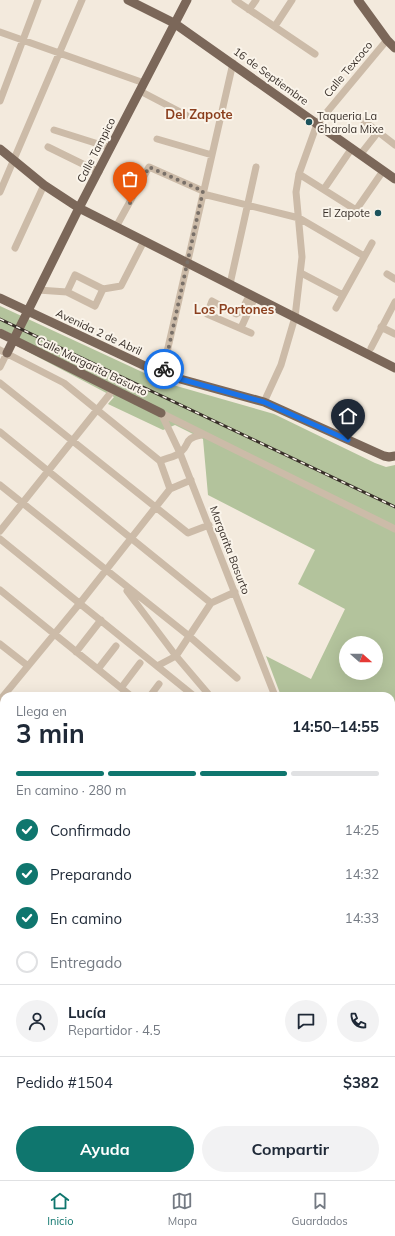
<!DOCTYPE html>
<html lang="es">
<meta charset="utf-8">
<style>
body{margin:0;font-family:Mulish,sans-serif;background:#f2f2f3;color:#1f2937;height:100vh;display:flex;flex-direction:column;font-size:15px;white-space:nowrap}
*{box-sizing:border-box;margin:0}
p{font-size:13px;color:#747a83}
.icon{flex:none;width:22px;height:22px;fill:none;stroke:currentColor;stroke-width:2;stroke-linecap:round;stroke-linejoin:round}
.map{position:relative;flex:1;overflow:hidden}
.details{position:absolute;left:0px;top:692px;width:395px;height:488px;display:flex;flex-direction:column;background:#fff;border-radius:12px 12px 0 0;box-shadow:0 4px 16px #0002}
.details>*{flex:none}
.needle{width:26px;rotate:111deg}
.fabs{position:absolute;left:339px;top:636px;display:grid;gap:8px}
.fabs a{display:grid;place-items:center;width:44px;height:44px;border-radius:50%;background:#fff;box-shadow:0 4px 16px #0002;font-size:20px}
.pin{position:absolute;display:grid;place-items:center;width:34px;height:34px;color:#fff;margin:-41px -17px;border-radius:50% 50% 50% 0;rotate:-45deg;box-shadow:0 0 4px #0007}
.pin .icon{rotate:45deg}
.courier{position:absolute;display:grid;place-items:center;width:40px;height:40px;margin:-20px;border:3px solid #1a73e8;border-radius:50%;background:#fff;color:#222;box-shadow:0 1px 5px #0007}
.headline em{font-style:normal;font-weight:700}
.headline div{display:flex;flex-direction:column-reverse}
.headline{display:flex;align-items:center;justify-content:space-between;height:68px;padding:0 16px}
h1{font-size:26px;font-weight:700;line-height:30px}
.bar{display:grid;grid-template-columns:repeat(4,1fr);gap:6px 4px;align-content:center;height:48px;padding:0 16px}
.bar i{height:5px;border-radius:3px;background:#e0e1e3}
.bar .selected{background:#0f766e}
.bar p{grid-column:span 4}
.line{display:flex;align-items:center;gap:10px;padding:0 16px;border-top:1px solid #e0e1e3}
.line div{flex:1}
.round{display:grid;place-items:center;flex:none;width:42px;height:42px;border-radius:21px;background:#f2f2f3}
ol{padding:0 16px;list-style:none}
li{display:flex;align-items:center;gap:12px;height:44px}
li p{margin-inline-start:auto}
li .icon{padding:4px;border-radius:50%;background:#0f766e;color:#fff;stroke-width:4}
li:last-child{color:#747a83}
li i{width:22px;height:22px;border:2px solid #e0e1e3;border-radius:50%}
.cta{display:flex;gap:8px;margin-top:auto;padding:8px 16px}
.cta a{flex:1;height:46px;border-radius:24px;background:#0f766e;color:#fff;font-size:16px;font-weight:700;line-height:46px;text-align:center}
.cta a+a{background:#f2f2f3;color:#1f2937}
.tab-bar{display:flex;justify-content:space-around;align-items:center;height:56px;border-top:1px solid #e0e1e3;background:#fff;font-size:11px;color:#747a83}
.tab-bar a{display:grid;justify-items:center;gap:2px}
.tab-bar .selected{color:#0f766e}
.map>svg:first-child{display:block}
.green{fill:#b3c39c;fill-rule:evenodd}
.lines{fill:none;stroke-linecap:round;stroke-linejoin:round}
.minor{stroke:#ccbba8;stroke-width:7}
.major{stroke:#7b6759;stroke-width:9}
.rail-casing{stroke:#382f29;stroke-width:3}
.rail{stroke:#faf4ea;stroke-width:1.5;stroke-dasharray:4.5;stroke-linecap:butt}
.done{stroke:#797068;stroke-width:4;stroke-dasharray:0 7.2}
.route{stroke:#1a73e8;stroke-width:5}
.poi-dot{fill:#1c535c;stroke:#faf4ea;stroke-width:1.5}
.labels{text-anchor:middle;stroke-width:4;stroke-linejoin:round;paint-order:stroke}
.street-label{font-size:11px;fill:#382f29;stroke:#faf4ea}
.poi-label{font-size:11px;fill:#382f29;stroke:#faf4ea;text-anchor:start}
.quarter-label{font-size:13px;font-weight:bold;fill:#8b3f1e;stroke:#faf4ea}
</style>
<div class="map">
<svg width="395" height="1180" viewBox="0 0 395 1180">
<rect width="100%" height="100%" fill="#f3eadd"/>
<!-- green -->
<path class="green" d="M0 306 166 383 274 414 375 463 386 467 395 465V1055L391 1053V696H281L266 656 311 679 345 609 298 584 315 550 208 495 203 439 175 425 163 430 108 404 114 397 17 346 9 333 0 328ZM346 643H376V673H346Z
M0 995 4 998V1166L0 1174Z"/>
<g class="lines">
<!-- minor -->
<path class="minor" d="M235 0 315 54
M249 10 256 0
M275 26 292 0
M0 32 144 83
M140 91 186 115
M0 101 38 0
M364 121 395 145
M54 130 111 148
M157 139 212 155
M48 147 99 172
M360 155 378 132
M299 174 356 210 383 171
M324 189 352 148
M0 192 82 0
M203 194 299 218 364 256
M116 227 149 167 203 191
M15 248 44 185
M301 273 343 295
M387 274 395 279
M230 284 256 167
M38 290 67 292 95 306 103 289
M67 292 75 275 103 289 121 286 144 241
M250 294 242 310 236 314 212 301 207 314 251 333
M336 308 372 243
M381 327 395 334
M241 328 255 297
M371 348 395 302
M0 350 64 383 160 461 170 489
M0 367 7 353
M162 374 233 63
M0 383 188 533 209 525
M264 402 281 365 295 317 302 257 296 192 299 174 317 124 387 40
M161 413 180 453 275 696
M161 413 395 529
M0 432 211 603
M160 461C166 458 176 457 181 452 191 443 183 439 201 435
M0 485 189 636 237 678
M0 531 113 390
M0 539 194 696
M0 590 131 696
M127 591 176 656 210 696
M0 644 28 666
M76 652 101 620
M157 666 176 656 211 603 235 592
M98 669 116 646
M121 688 140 663
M150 696 159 684
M0 700 80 603 170 489 191 480
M0 730 4 725
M0 777 4 772
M0 785 4 788
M0 824 4 827
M391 830 395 833
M0 859 4 862
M0 903 4 906
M0 934 4 937
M0 943 4 946
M391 1061 395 1063
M391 1094 395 1110
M339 1176V1180
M386 1176 387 1180
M35 1180 37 1176
M281 1180 283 1176
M315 1180 317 1176
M369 1180V1176"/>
<!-- major -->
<path class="major" d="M128 0 174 23 395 179
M358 0 387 40 395 48
M0 149 44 185 79 208 395 368
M0 298 162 374 264 402 384 456 389 457 395 456
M0 333 161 413
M7 353 79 208 187 0"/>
<!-- rail casing -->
<g class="rail-casing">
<path id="rail" d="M0 319 395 507"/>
</g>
<!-- rail -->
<use href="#rail" class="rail"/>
</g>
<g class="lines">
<!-- done -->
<path class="done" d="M130 203 149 167 203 191 164 369"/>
<!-- route -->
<path class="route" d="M164 369 162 374 264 402 348 440"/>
</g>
<!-- markers -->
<g class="poi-dot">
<circle cx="309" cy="122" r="4"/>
<circle cx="378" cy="213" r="4"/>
</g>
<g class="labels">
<!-- street labels -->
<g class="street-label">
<text transform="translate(348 69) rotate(-50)" y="4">Calle Texcoco</text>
<text transform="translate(271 76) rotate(36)" y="4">16 de Septiembre</text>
<text transform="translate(96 150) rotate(-63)" y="4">Calle Tampico</text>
<text transform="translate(99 332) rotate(25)" y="4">Avenida 2 de Abril</text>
<text transform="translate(92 366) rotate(26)" y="4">Calle Margarita Basurto</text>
<text transform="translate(230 550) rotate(69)" y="4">Margarita Basurto</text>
</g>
<!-- poi labels -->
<g class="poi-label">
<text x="317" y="120">Taqueria La<tspan x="317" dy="13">Charola Mixe</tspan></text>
<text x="370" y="217" text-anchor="end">El Zapote</text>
</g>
<!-- quarter labels -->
<g class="quarter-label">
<text x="199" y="119">Del Zapote</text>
<text x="234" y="314">Los Portones</text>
</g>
</g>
</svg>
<div class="fabs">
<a><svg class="needle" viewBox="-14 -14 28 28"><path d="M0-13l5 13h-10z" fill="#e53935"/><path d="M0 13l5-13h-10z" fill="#747a83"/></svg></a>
</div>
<div class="pin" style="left:130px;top:203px;background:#ea580c"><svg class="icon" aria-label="bag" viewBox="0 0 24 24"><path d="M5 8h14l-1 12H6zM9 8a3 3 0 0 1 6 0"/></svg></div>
<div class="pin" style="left:348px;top:440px;background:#1f2937"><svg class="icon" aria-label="home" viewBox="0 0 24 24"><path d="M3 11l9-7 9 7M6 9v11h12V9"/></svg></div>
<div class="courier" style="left:164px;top:369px"><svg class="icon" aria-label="bike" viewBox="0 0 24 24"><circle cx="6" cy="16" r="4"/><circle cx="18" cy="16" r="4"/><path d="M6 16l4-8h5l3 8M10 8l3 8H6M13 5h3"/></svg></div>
<section class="details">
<div class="headline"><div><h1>3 min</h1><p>Llega en</p></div><em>14:50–14:55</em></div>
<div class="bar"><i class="selected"></i><i class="selected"></i><i class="selected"></i><i></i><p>En camino · 280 m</p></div>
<ol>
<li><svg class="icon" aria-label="check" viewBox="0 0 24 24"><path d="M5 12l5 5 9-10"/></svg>Confirmado<p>14:25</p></li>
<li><svg class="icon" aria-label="check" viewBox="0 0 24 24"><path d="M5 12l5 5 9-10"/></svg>Preparando<p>14:32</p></li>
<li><svg class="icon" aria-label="check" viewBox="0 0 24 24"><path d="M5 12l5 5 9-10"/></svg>En camino<p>14:33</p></li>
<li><i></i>Entregado</li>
</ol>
<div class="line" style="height:72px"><a class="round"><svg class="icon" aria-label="person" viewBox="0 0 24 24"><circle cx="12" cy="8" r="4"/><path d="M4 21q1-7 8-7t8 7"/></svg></a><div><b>Lucía</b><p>Repartidor · 4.5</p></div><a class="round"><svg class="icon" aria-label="chat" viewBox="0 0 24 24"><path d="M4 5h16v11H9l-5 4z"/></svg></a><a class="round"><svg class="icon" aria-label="phone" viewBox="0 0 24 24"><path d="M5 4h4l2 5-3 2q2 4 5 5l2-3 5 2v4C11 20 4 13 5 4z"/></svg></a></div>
<div class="line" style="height:52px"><div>Pedido #1504</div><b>$382</b></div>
<div class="cta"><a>Ayuda</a><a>Compartir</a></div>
</section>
</div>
<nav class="tab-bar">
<a class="selected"><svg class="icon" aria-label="home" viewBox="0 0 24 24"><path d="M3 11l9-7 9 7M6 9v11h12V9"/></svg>Inicio</a>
<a><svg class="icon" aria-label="map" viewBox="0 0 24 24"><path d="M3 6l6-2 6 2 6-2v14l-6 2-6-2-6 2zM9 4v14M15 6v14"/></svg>Mapa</a>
<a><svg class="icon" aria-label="saved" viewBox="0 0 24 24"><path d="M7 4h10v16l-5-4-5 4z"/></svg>Guardados</a>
</nav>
